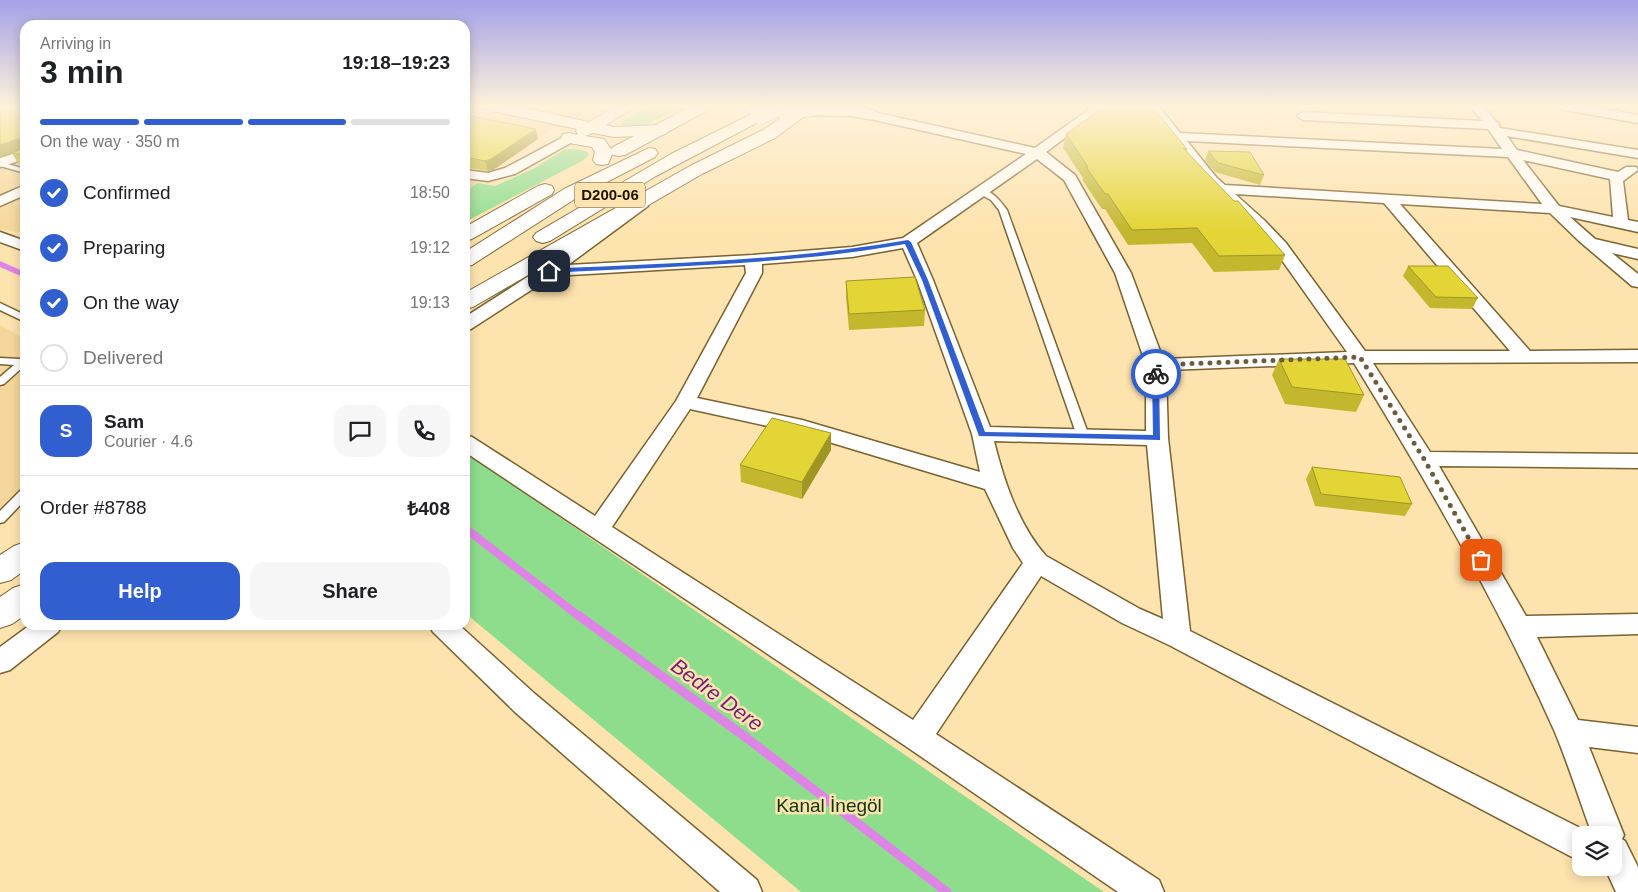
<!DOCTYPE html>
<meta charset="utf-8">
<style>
body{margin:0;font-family:Arial,sans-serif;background:#f6f6f6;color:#202124;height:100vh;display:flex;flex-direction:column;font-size:19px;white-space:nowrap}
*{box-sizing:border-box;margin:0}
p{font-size:16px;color:#757577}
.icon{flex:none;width:28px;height:28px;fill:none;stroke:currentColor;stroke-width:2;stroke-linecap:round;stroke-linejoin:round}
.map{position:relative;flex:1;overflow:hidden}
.side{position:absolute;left:20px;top:20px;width:450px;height:610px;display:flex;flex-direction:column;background:#fff;border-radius:15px;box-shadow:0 2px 12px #0003}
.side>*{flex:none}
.fabs{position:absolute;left:1572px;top:826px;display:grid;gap:10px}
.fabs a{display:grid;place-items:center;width:50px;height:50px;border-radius:10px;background:#fff;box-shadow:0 2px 12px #0003;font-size:25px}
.pin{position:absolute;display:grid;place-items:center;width:42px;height:42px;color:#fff;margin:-21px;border-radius:10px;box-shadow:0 2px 8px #0006}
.courier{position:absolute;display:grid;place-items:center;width:50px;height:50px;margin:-25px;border:4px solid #315fcf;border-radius:50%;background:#fff;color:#222;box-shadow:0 1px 6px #0007}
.headline em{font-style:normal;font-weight:700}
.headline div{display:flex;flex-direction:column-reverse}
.headline{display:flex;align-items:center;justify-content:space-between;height:85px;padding:0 20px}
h1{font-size:32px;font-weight:700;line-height:38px}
.bar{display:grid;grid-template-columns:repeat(4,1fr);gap:8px 5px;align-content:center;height:60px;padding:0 20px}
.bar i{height:6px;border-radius:4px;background:#e0e0e0}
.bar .active{background:#315fcf}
.bar p{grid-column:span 4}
.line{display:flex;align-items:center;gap:12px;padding:0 20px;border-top:1px solid #e0e0e0}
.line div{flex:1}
.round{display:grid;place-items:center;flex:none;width:52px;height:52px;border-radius:15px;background:#f6f6f6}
ol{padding:0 20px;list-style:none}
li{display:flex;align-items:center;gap:15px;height:55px}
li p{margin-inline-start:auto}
li .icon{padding:5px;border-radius:50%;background:#315fcf;color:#fff;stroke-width:4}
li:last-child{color:#757577}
li i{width:28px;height:28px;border:2px solid #e0e0e0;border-radius:50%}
.button{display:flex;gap:10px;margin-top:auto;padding:10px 20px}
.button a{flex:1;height:58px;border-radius:15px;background:#315fcf;color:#fff;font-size:20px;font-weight:700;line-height:58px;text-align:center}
.button a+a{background:#f6f6f6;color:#202124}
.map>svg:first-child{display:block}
.built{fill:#f6d79b}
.green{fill:#8edd8d}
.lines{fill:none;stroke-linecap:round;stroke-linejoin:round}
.stream-far2{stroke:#df84e7;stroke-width:5.5}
.stream-far1{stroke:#df84e7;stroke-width:8}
.stream{stroke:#df84e7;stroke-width:9}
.service-casing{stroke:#796130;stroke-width:3}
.minor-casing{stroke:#796130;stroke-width:3}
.secondary-casing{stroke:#796130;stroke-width:2}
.trunk-casing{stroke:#796130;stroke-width:2}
.service{fill:#fff;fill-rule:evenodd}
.minor{fill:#fff;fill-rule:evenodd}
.secondary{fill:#fff;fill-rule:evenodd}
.trunk{fill:#fff;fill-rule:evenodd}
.trunk-bridge-casing{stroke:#796130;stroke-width:19;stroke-linecap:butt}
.trunk-bridge{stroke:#fff;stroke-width:18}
.wall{fill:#c3b72e}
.shaded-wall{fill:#9f9525}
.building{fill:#e3d535;stroke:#9f9525}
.route{fill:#315fcf}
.done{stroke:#6b5c3e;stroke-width:5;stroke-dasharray:0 9}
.labels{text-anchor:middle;stroke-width:5;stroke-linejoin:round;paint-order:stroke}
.shield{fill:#fde3ae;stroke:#605135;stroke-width:1}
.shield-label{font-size:15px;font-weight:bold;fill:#1c1301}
.near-park-label{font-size:19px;fill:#0e3710;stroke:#fde3ae}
.near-water-label{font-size:21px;font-style:italic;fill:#701e78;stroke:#fde3ae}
</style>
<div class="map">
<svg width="1638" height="892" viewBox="0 0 1638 892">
<rect width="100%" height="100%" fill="#fde3ae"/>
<!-- built -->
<path class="built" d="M0 105H25V233L0 229Z
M465 105H594L535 139 465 191Z
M0 325 25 339V500L0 516Z"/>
<!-- green -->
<path class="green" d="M648 105H683C667 113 641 133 622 125V122Z
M565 149H577L588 152V156L582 161 465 222V191L478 183 495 186 533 169Z
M465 452 1104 892H801L465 613Z"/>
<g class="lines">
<!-- stream-far2 -->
<path class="stream-far2" d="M0 264 25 275"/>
<!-- stream-far1 -->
<path class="stream-far1" d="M465 528 580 617"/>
<!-- stream -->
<path class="stream" d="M578 615 748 739 947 892"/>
<!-- service casing -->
<g class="service-casing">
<path id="service" d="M0 162 25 169V173L0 166Z
M980 190C993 190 1000 201 1007 210L1089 436 1087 439H1079L1077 436 999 210 991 200 980 194Z
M0 303 25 315V322L0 310Z
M25 357V365L4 384 0 385V377L14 365 0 364V358L20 359Z
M25 489V500L4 522 0 523V511L21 490Z"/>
</g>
<!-- minor casing -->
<g class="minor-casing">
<path id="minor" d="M841 105H859L878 113 1035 148 1095 105H1109L1046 152 1075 175 1131 273 1163 359 1347 352 1274 249 1254 226 1206 183 1145 105H1158L1180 133 1502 149 1488 129 1303 120 1297 116 1303 112 1482 121 1469 105H1482L1496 122H1498L1500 128 1638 150V158L1507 136 1517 150 1618 172 1626 167H1636L1638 170 1623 181 1628 220 1638 222V232L1570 217 1595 239 1638 249V259L1612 253 1638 274V287L1632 286 1579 241 1550 213 1400 204 1530 351 1638 350V362L1373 363 1430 452 1638 454V468L1439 466 1526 616 1638 614V634L1537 637 1578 720 1638 727V753L1589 747 1624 835 1622 839 1625 841 1638 867V892H1616L1605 868H1614V835H1581V861L1570 856 1169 645 1122 623 1041 576 936 734 1159 880 1164 892H1118L907 747 465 452V435L472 437 595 516 676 401 746 273 745 265 553 276 471 329 465 330V317L543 267 636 203H646L648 206 568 265 753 255 852 247 903 238 1026 154 875 120 851 116 807 115 801 111 807 107 844 108ZM1187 141 1508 157 1542 204 1225 185 1216 177ZM1037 159 1064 180 1115 273 1146 365V431L990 427 933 280 917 243ZM1523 160 1610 179 1613 217 1559 206ZM1235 194 1384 203 1510 351H1365L1286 243 1264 220ZM903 248 917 280 972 434 980 472 802 420 697 398 762 273V264L852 257ZM1354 363C1427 482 1497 602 1554 730 1568 763 1579 799 1592 834L1190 631 1168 438 1166 370ZM690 409 799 433 985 489 1013 548 1023 563 913 720 612 527ZM994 441 1147 445 1163 619 1140 609 1046 556C1018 524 1004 481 994 441Z
M1554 105H1582L1638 115V123L1560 109Z
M569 134 574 135 575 138 574 141 515 174 488 181 465 178V170L488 173 505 168Z
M25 150V159L0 167V158Z
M25 185V195L0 206V196Z
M0 232 25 241V251L0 242Z
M30 625H62L58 632 10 670 0 673V647Z
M429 625H459L535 694 757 880 762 892H720L515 712 433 632Z"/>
</g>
<!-- secondary casing -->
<g class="secondary-casing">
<path id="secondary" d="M480 105H511L589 122 618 105H638L606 125 614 127 660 125 666 126 668 130 666 134 660 135 614 137 593 133 585 136 604 139 613 152 608 164 602 165 596 164 593 160 595 152 592 147 563 142 561 138 563 134 569 133 578 135 576 131 577 129 488 110 482 108Z
M739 105 788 108 812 105H836C824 122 752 122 739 105Z"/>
</g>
<!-- trunk casing -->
<g class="trunk-casing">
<path id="trunk" d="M694 105H714L712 108 625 155 619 156 613 155 610 151 613 147Z
M800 107 806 109 808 112 806 115 775 138 702 174 473 307 465 309V293L690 166 763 130 794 109Z
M760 110 766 112 768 115 766 118 656 176 550 241 543 243 536 241 533 237 536 233 671 154Z
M649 148 655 149 658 153 655 157 578 197 472 265 465 267V252L564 189Z
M545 184 552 186 554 190 552 194 472 239 465 241V227L538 186Z
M25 542V570L11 580 0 583V555L14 546Z
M25 584V615L12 624 0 628V597L13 588Z"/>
</g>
<!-- service -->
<use href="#service" class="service"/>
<!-- minor -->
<use href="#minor" class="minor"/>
<!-- secondary -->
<use href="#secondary" class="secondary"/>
<!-- trunk -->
<use href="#trunk" class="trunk"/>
<!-- trunk-bridge casing -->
<g class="trunk-bridge-casing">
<path id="trunk-bridge" d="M760 115 781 105"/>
</g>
<!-- trunk-bridge -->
<use href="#trunk-bridge" class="trunk-bridge"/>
</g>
<!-- wall -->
<path class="wall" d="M25 105V165L18 163 12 153Z
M1106 105 1187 149V152L1285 255 1279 270 1214 272 1192 243 1128 245 1105 209H1102L1083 181V178L1063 148 1066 134Z
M465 115 538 139 493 170 488 171 465 167Z
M1208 151 1264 175 1260 185 1215 172 1205 160Z
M1408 266 1478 298 1472 309 1430 308 1403 276Z
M846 281 925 310 924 326 849 330 846 297Z
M1279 359 1364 395 1356 412 1285 404 1272 375Z
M831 450 802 499 741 482 740 465Z
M1312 467 1412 504 1405 516 1315 506 1306 479Z"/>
<!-- shaded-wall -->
<path class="shaded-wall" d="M536 129 538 139 493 170 488 171 485 161Z
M20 138 25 149 0 157V145Z
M831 433V450L802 499V482Z"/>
<!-- building -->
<path class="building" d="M0 105H25V156L12 153 20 150V138L0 145Z
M1106 105H1151L1187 149 1183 148 1234 201H1238L1285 255 1219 256 1197 228 1132 230 1108 194H1105L1086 167H1088L1066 134Z
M465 115 536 129 491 159 485 161 465 157Z
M1208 151 1250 152 1264 175 1218 163Z
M1408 266H1448L1478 298 1436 297Z
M915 277 925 310 849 314 846 281Z
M1279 359H1345L1364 395 1292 387Z
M772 418 831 433 802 482 740 465Z
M1312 467 1400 477 1412 504 1321 494Z"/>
<!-- sky -->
<linearGradient id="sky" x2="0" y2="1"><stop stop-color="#a4a1e8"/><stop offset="0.46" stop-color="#fef2db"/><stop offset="1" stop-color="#fef2db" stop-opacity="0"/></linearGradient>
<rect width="1638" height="230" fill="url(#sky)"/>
<!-- route -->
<path class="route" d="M908 240 911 242 928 280 985 432 1153 435 1152 374 1156 371 1159 374 1160 440 979 436 922 280 905 244C788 265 668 266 549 273L546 271 549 269C669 263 789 261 908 240Z"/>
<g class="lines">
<!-- done -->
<path class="done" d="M1156 374V365L1360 357 1424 459 1481 560"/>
</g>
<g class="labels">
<!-- shield labels -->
<rect class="shield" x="575" y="182.5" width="70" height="25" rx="4"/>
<g class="shield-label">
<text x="610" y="200">D200-06</text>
</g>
<!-- near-park labels -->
<g class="near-park-label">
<text x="829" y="812">Kanal İnegöl</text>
</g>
<!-- near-water labels -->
<g class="near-water-label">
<text transform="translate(717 695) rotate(36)" y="7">Bedre Dere</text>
</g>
</g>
</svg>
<div class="fabs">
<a><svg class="icon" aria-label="layers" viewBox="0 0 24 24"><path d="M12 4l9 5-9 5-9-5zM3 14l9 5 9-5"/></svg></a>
</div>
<div class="pin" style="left:1481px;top:560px;background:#ea580c"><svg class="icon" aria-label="bag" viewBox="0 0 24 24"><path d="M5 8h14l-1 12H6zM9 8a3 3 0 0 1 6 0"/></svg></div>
<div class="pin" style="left:549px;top:271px;background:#1f2937"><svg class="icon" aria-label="home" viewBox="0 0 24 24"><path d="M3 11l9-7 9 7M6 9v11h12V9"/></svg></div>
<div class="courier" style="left:1156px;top:374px"><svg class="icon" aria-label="bike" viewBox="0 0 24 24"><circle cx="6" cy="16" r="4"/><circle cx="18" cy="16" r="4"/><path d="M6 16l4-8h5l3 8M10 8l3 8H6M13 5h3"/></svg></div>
<section class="side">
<div class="headline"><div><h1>3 min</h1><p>Arriving in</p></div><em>19:18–19:23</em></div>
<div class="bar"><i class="active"></i><i class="active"></i><i class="active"></i><i></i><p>On the way · 350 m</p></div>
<ol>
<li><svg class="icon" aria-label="check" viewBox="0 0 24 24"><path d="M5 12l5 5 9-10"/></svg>Confirmed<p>18:50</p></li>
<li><svg class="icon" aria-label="check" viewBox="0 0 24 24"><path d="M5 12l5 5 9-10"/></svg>Preparing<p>19:12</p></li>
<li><svg class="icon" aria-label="check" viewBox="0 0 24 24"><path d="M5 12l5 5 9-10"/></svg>On the way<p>19:13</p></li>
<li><i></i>Delivered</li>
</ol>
<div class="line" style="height:90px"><b class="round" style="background:#315fcf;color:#fff">S</b><div><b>Sam</b><p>Courier · 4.6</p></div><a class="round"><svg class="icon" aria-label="chat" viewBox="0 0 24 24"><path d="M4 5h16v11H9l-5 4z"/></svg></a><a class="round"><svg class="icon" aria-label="phone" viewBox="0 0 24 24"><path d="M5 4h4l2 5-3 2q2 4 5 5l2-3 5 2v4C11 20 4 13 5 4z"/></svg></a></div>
<div class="line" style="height:65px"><div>Order #8788</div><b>₺408</b></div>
<div class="button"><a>Help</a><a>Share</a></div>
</section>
</div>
